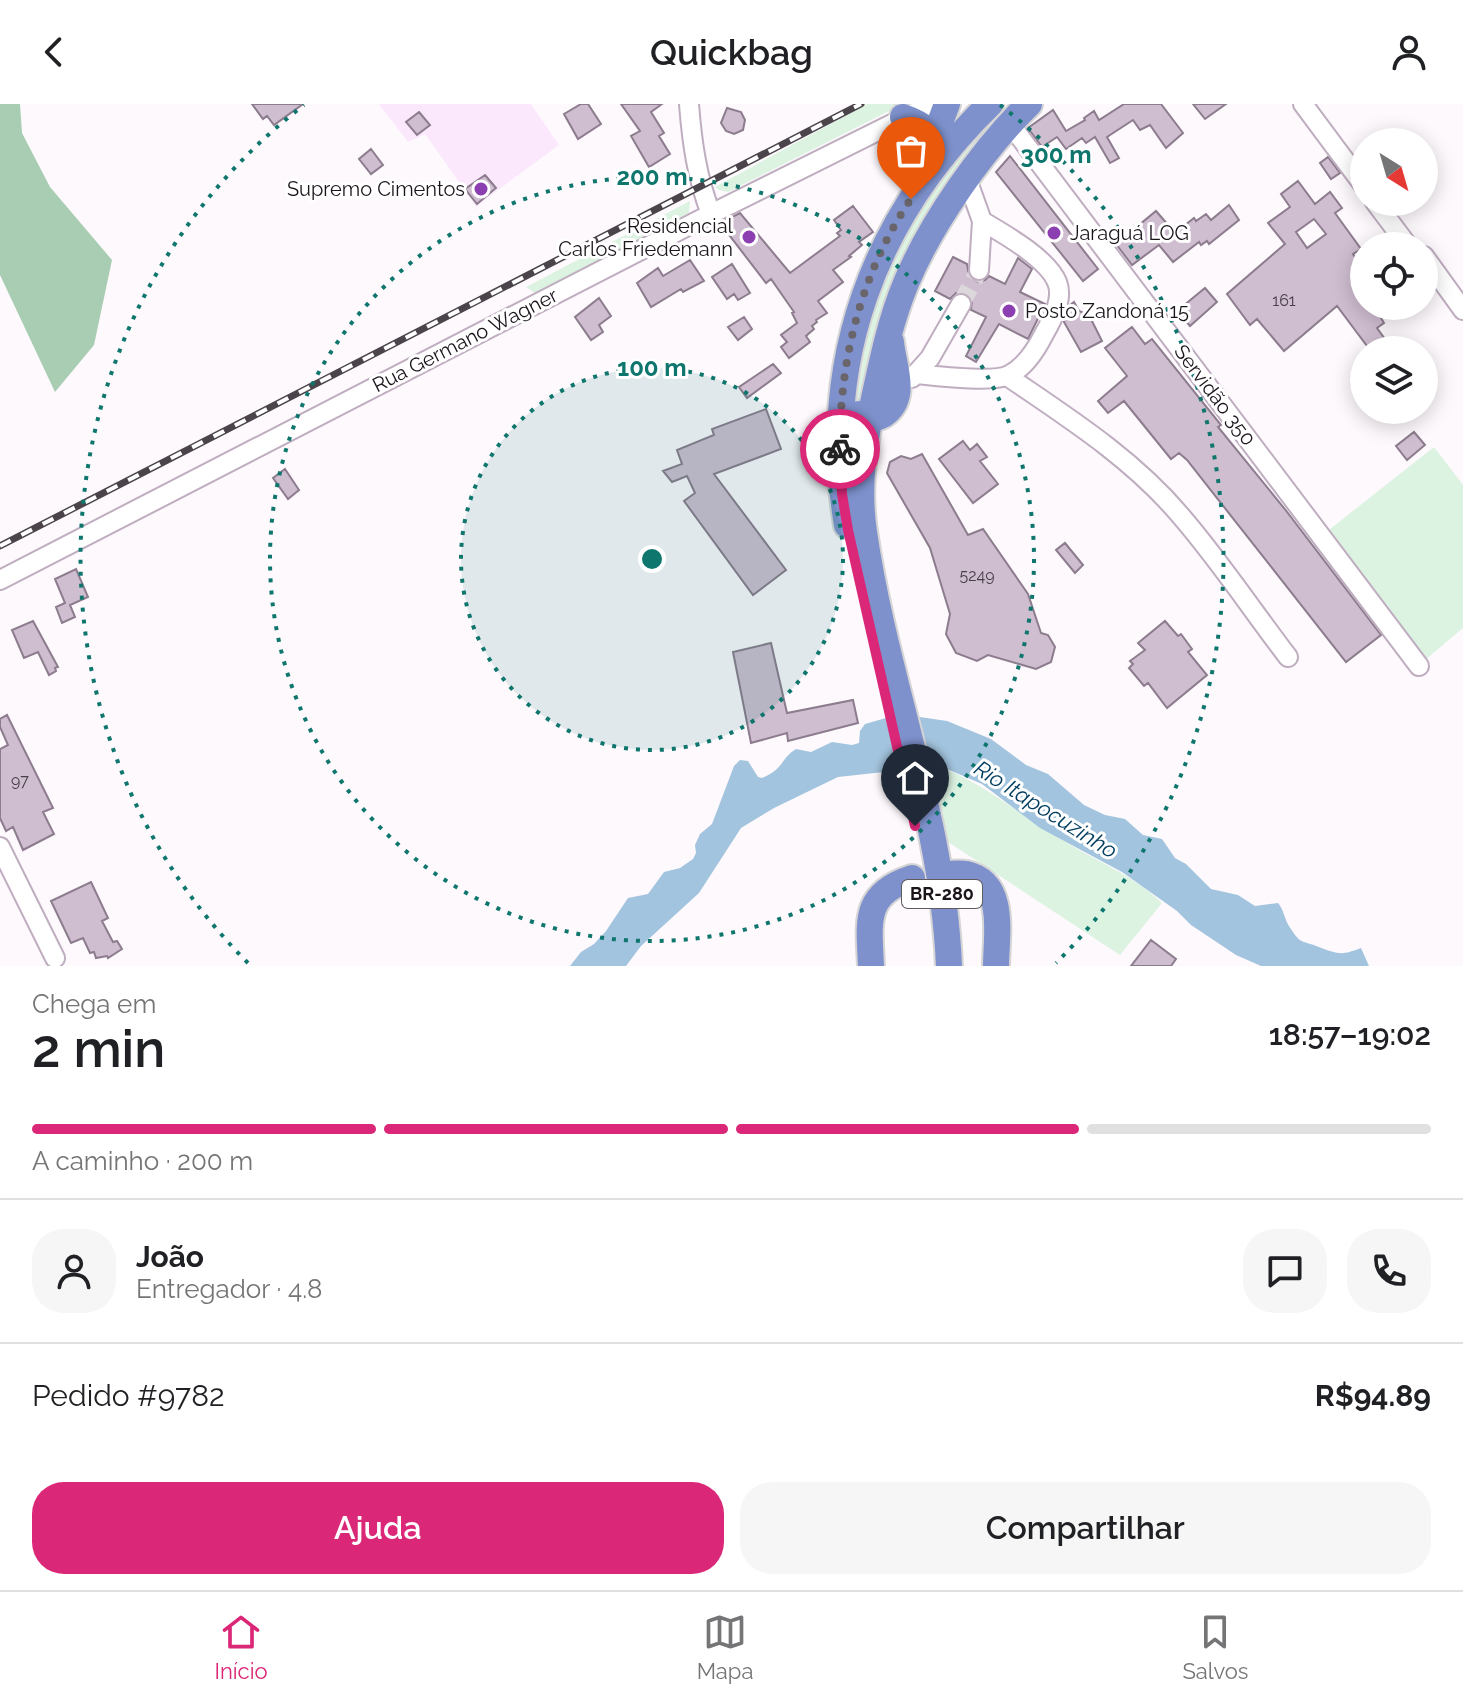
<!DOCTYPE html>
<html lang="pt">
<meta charset="utf-8">
<style>
body{margin:0;font-family:Raleway,sans-serif;background:#f6f6f6;color:#202124;height:100vh;display:flex;flex-direction:column;font-size:30px;white-space:nowrap}
*{box-sizing:border-box;margin:0}
p{font-size:26px;color:#757577}
.icon{flex:none;width:44px;height:44px;fill:none;stroke:currentColor;stroke-width:2;stroke-linecap:round;stroke-linejoin:round}
.map{position:relative;height:862px;overflow:hidden}
.sheet{display:flex;flex-direction:column;background:#fff;flex:1}
.sheet>*{flex:none}
.needle{width:52px;rotate:143deg}
.buttons{position:absolute;left:1350px;top:24px;display:grid;gap:16px}
.buttons a{display:grid;place-items:center;width:88px;height:88px;border-radius:50%;background:#fff;box-shadow:0 4px 20px #0003;font-size:40px}
.pin{position:absolute;display:grid;place-items:center;width:68px;height:68px;color:#fff;margin:-82px -34px;border-radius:50% 50% 50% 0;rotate:-45deg;box-shadow:0 0 8px #0007}
.pin .icon{rotate:45deg}
.courier{position:absolute;display:grid;place-items:center;width:80px;height:80px;margin:-40px;border:6px solid #db2777;border-radius:50%;background:#fff;color:#222;box-shadow:0 2px 10px #0007}
.summary em{font-style:normal;font-weight:600}
.summary div{display:flex;flex-direction:column-reverse}
.summary{display:flex;align-items:center;justify-content:space-between;height:136px;padding:0 32px}
h1{font-size:52px;font-weight:600;line-height:60px}
.bar{display:grid;grid-template-columns:repeat(4,1fr);gap:12px 8px;align-content:center;height:96px;padding:0 32px}
.bar i{height:10px;border-radius:6px;background:#e0e0e0}
.bar .active{background:#db2777}
.bar p{grid-column:span 4}
.line{display:flex;align-items:center;gap:20px;padding:0 32px;border-top:2px solid #e0e0e0}
.line div{flex:1}
.round{display:grid;place-items:center;flex:none;width:84px;height:84px;border-radius:32px;background:#f6f6f6}
.action{display:flex;gap:16px;margin-top:auto;padding:16px 32px}
.action a{flex:1;height:92px;border-radius:32px;background:#db2777;color:#fff;font-size:32px;font-weight:600;line-height:92px;text-align:center}
.action a+a{background:#f6f6f6;color:#202124}
header{display:flex;justify-content:space-between;align-items:center;height:104px;padding:0 32px;background:#fff;font-size:36px;font-weight:600}
.tabs{display:flex;justify-content:space-around;align-items:center;height:112px;border-top:2px solid #e0e0e0;background:#fff;font-size:22px;color:#757577}
.tabs a{display:grid;justify-items:center;gap:4px}
.tabs .active{color:#db2777}
.map>svg:first-child{display:block}
.built{fill:#fbe8fc}
.green{fill:#dcf3e2}
.forest{fill:#a9cdb3}
.water{fill:#a3c4de}
.building{fill:#cfbdd0;stroke:#8c7c8d;stroke-width:2;fill-rule:evenodd}
.lines{fill:none;stroke-linecap:round;stroke-linejoin:round}
.minor-tunnel{stroke:#dbd7db;stroke-width:18;stroke-dasharray:18 9;stroke-linecap:butt}
.minor-casing{stroke:#bfadc0;stroke-width:22}
.highway-casing{stroke:#d6d5d6;stroke-width:30}
.minor{stroke:#fff;stroke-width:18}
.highway{stroke:#7e91cc;stroke-width:26}
.rail-casing{stroke:#4b454b;stroke-width:7}
.rail{stroke:#fff;stroke-width:4;stroke-dasharray:12;stroke-linecap:butt}
.done{stroke:#6a656a;stroke-width:8;stroke-dasharray:0 14.4}
.route{stroke:#db2777;stroke-width:10}
.ring{fill:none;stroke:#0f766e;stroke-width:4;stroke-dasharray:4 8}
.poi-dot{fill:#8b3fb0;stroke:#fff;stroke-width:3}
.labels{text-anchor:middle;stroke-width:6;stroke-linejoin:round;paint-order:stroke}
.number-label{font-size:16px;fill:#483f48}
.shield{fill:#fff;stroke:#5f5b5f;stroke-width:2}
.shield-label{font-size:18px;font-weight:bold;fill:#1b151b}
.poi-label{font-size:20px;fill:#1b151b;stroke:#fff;text-anchor:end}
.street-label{font-size:20px;fill:#1b151b;stroke:#fff}
.water-label{font-size:22px;font-style:italic;fill:#003c5e;stroke:#fff}
.centre{fill:#0f766e;stroke:#fff;stroke-width:4}
.ring-label{font-size:24px;text-anchor:middle;font-weight:bold;fill:#0f766e;stroke:#fff;stroke-width:6;stroke-linejoin:round;paint-order:stroke}
</style>
<header><svg class="icon" aria-label="back" viewBox="0 0 24 24"><path d="M15 5l-7 7 7 7"/></svg>Quickbag<svg class="icon" aria-label="person" viewBox="0 0 24 24"><circle cx="12" cy="8" r="4"/><path d="M4 21q1-7 8-7t8 7"/></svg></header>
<div class="map">
<svg width="1463" height="862" viewBox="0 0 1463 862">
<rect width="100%" height="100%" fill="#fdf9fd"/>
<!-- built -->
<path class="built" d="M379 0H531L559 41 476 102 425 30 408 38Z"/>
<!-- green -->
<path class="green" d="M867 0H903L728 88 719 86 715 83Z
M983 21 984 30 863 305 856 296 870 217 868 203 899 131Z
M690 97 689 109 535 189 526 183Z
M1434 343 1463 381V524L1424 557 1325 429Z
M933 660C981 677 1019 710 1062 736 1096 757 1133 771 1162 799L1120 851 948 738Z"/>
<!-- forest -->
<path class="forest" d="M0 0H20L22 29 50 83 112 156 94 241 55 288 0 171Z"/>
<!-- water -->
<path class="water" d="M913 612 947 617 991 635 1026 661 1048 670 1084 701 1105 711 1125 715 1143 731 1162 735 1175 754 1186 760 1211 785 1238 791 1255 802 1278 799C1284 806 1284 814 1289 822 1301 841 1301 836 1319 843 1339 851 1343 851 1361 844L1369 862H1261L1236 851 1191 821 1177 807 1122 768 1040 724 982 680 933 659H925Z
M886 614 899 672 884 668 838 673 774 704 741 724 699 789 641 842 626 862H570L581 848 594 840 606 827 628 794 648 790 664 768 680 764 693 755 696 749 695 741 700 730 712 720 734 662 740 656 748 657 758 673 762 674C785 664 780 655 796 645L811 648 832 638 852 641 859 639 860 627 865 620Z"/>
<!-- building -->
<path class="building" d="M252 0H303L274 21 267 12 263 15Z
M581 0H588L601 20 578 35 564 10Z
M621 0H662L651 8 664 29 659 32 670 50 649 63 631 32 640 27Z
M1124 0H1161L1183 29 1166 44 1150 21 1140 26 1133 16 1107 33 1119 54 1110 59 1095 33 1086 39 1082 34 1066 45 1057 33 1042 43 1028 24 1053 6 1066 27 1085 16 1084 14 1094 7 1099 16Z
M1193 0H1226L1205 15Z
M727 4 741 8 745 16 743 26 734 30 726 27 721 19Z
M419 8 430 21 417 31 406 18Z
M371 45 383 61 371 70 359 55Z
M1010 52 1098 165 1083 177 996 68Z
M1328 53 1340 69 1331 75 1320 59Z
M485 71 496 84 477 100 465 85Z
M1298 77 1315 100 1330 88 1342 104 1335 109 1361 145 1353 150 1364 166V202H1380L1385 210 1381 214 1384 219 1377 224 1393 246H1370L1337 202 1284 247 1257 215 1250 221 1227 190 1285 140 1268 119 1290 103 1281 90ZM1314 115 1326 130 1307 144 1296 128Z
M1229 101 1239 116 1209 140 1207 137 1201 141 1199 138 1173 158 1159 141 1132 161 1116 140 1156 107 1175 129 1194 114 1196 117 1206 110 1211 116Z
M853 102 873 128 859 138 862 141 849 152 851 153 833 166 843 178 818 197 827 209 816 216 817 218 812 222 814 225 806 232 810 238 789 254 781 243 787 238 781 231 797 219 792 209 794 208 771 175 766 179 720 119 740 109 790 169 840 132 837 129 841 126 834 116Z
M953 153 967 160 969 172 978 178 985 176 989 172 1005 180 1018 154 1032 165 1020 188 1045 200 1028 235 999 220 976 258 966 252 986 213 971 206 972 195 966 189H956L950 195 935 187Z
M690 156 704 177 683 188 681 185 651 203 637 179 658 164 663 172Z
M732 160 750 189 738 196 734 190 727 195 712 173Z
M1205 184 1217 198 1190 222 1177 207Z
M599 194 611 212 599 221 603 228 591 236 575 213Z
M1074 198 1079 207 1089 211 1102 237 1081 248 1064 218 1070 201Z
M744 213 752 225 738 236 728 223Z
M1132 223 1145 240 1152 235 1221 321 1218 323 1284 404 1381 531 1346 558 1187 356 1179 349 1171 355 1124 297 1108 309 1098 297 1127 272 1105 244Z
M773 260 781 269 747 294 739 283Z
M766 305 781 345 714 370 786 466 753 491 684 397 695 389 687 372 672 378 663 367 682 360 677 346 714 331 712 325Z
M1414 328 1425 341 1407 356 1396 342Z
M963 337 970 346 977 340 987 353 980 357 998 380 973 399 939 355Z
M922 350 968 431 983 425 1028 490 1041 529 1048 531 1055 543 1051 558 1036 565 988 551 977 557 956 549 946 530 950 510 930 444 887 369 890 358 901 352 911 355Z
M285 365 299 386 288 395 273 374Z
M1065 439 1083 461 1075 469 1056 446Z
M76 465 88 493 70 501 75 513 62 519 56 503 65 499 55 475Z
M33 517 58 563 55 564 56 567 49 571 38 548 24 554 12 526Z
M1165 517 1178 532 1181 530 1192 545 1188 548 1207 571 1167 604 1148 579 1144 582 1129 564 1133 560 1130 557 1145 546 1138 539Z
M771 539 787 609 853 596 858 619 788 637 787 629 751 639 733 548Z
M7 611 53 704 43 708 54 730 23 746 13 723 6 727 0 714V645L8 641 0 623V615Z
M91 778 108 814 102 817 113 838 117 837 122 845 108 854 107 852 96 854 94 848 90 849 83 834 71 839 51 797Z
M1151 836 1176 855 1171 862H1131Z"/>
<g class="lines">
<!-- minor-tunnel -->
<path class="minor-tunnel" d="M961 200 979 166"/>
<!-- minor casing -->
<g class="minor-casing">
<path id="minor" d="M689 0C692 39 697 74 711 110
M1303 0 1364 82
M1010 20 1419 562
M967 75 982 117 979 166
M1375 98 1408 142
M1424 152 1463 206
M917 270C937 272 993 279 1009 271 1025 263 1036 246 1044 230 1052 216 1064 195 1057 178 1047 154 1004 130 982 117
M1007 272C1067 313 1132 354 1180 411 1219 456 1252 506 1288 553
M912 274 930 254 961 200
M0 476 711 110 932 0
M0 743 55 854"/>
</g>
<!-- highway casing -->
<g class="highway-casing">
<path id="highway" d="M903 13C924 20 936 30 943 52
M938 37 941 16 947 0
M859 310C868 315 874 316 883 311 909 293 893 263 891 238
M847 421C820 258 873 114 990 0
M946 770C952 770 960 769 966 770 1007 779 996 832 996 862
M871 862C869 817 863 790 912 774
M949 862C943 714 885 574 864 428 857 381 864 337 875 290 883 253 891 215 906 179 931 119 982 46 1029 0"/>
</g>
<!-- minor -->
<use href="#minor" class="minor"/>
<!-- highway -->
<use href="#highway" class="highway"/>
<!-- rail casing -->
<g class="rail-casing">
<path id="rail" d="M0 442 861 0"/>
</g>
<!-- rail -->
<use href="#rail" class="rail"/>
</g>
<g class="lines">
<!-- done -->
<path class="done" d="M840 345C839 258 861 168 911 95"/>
<!-- route -->
<path class="route" d="M840 345 842 390 848 426 915 722"/>
</g>
<!-- distance rings -->
<circle cx="652" cy="455" r="191" fill="#0f766e" fill-opacity=".12"/>
<g class="ring">
<circle cx="652" cy="455" r="191"/>
<circle cx="652" cy="455" r="382"/>
<path d="M248 859A572 572 0 0 1 304 1M1000 1A572 572 0 0 1 1056 859"/>
</g>
<!-- markers -->
<g class="poi-dot">
<circle cx="481" cy="85" r="8"/>
<circle cx="1054" cy="129" r="8"/>
<circle cx="749" cy="133" r="8"/>
<circle cx="1009" cy="207" r="8"/>
</g>
<g class="labels">
<!-- number labels -->
<g class="number-label">
<text x="1284" y="202">161</text>
<text x="977" y="477">5249</text>
<text x="20" y="682">97</text>
</g>
<!-- shield labels -->
<rect class="shield" x="902" y="776" width="80" height="28" rx="6"/>
<g class="shield-label">
<text x="942" y="796">BR-280</text>
</g>
<!-- poi labels -->
<g class="poi-label">
<text x="465" y="92">Supremo Cimentos</text>
<text x="733" y="129">Residencial<tspan x="733" dy="23">Carlos Friedemann</tspan></text>
<text x="1070" y="136" text-anchor="start">Jaraguá LOG</text>
<text x="1025" y="214" text-anchor="start">Posto Zandoná 15</text>
</g>
<!-- street labels -->
<g class="street-label">
<text transform="translate(465 236) rotate(-27)" y="7">Rua Germano Wagner</text>
<text transform="translate(1215 291) rotate(53)" y="7">Servidão 350</text>
</g>
<!-- water labels -->
<g class="water-label">
<text transform="translate(1046 705) rotate(32)" y="8">Rio Itapocuzinho</text>
</g>
</g>
<circle cx="652" cy="455" r="12" class="centre"/>
<g class="ring-label">
<text x="1056" y="59">300 m</text>
<text x="652" y="81">200 m</text>
<text x="652" y="272">100 m</text>
</g>
</svg>
<div class="buttons">
<a><svg class="needle" viewBox="-14 -14 28 28"><path d="M0-13l5 13h-10z" fill="#e53935"/><path d="M0 13l5-13h-10z" fill="#757577"/></svg></a>
<a><svg class="icon" aria-label="locate" viewBox="0 0 24 24"><circle cx="12" cy="12" r="6"/><path d="M12 2v4M12 18v4M2 12h4M18 12h4"/></svg></a>
<a><svg class="icon" aria-label="layers" viewBox="0 0 24 24"><path d="M12 4l9 5-9 5-9-5zM3 14l9 5 9-5"/></svg></a>
</div>
<div class="pin" style="left:911px;top:95px;background:#ea580c"><svg class="icon" aria-label="bag" viewBox="0 0 24 24"><path d="M5 8h14l-1 12H6zM9 8a3 3 0 0 1 6 0"/></svg></div>
<div class="pin" style="left:915px;top:722px;background:#1f2937"><svg class="icon" aria-label="home" viewBox="0 0 24 24"><path d="M3 11l9-7 9 7M6 9v11h12V9"/></svg></div>
<div class="courier" style="left:840px;top:345px"><svg class="icon" aria-label="bike" viewBox="0 0 24 24"><circle cx="6" cy="16" r="4"/><circle cx="18" cy="16" r="4"/><path d="M6 16l4-8h5l3 8M10 8l3 8H6M13 5h3"/></svg></div>
</div>
<section class="sheet">
<div class="summary"><div><h1>2 min</h1><p>Chega em</p></div><em>18:57–19:02</em></div>
<div class="bar"><i class="active"></i><i class="active"></i><i class="active"></i><i></i><p>A caminho · 200 m</p></div>
<div class="line" style="height:144px"><a class="round"><svg class="icon" aria-label="person" viewBox="0 0 24 24"><circle cx="12" cy="8" r="4"/><path d="M4 21q1-7 8-7t8 7"/></svg></a><div><b>João</b><p>Entregador · 4.8</p></div><a class="round"><svg class="icon" aria-label="chat" viewBox="0 0 24 24"><path d="M4 5h16v11H9l-5 4z"/></svg></a><a class="round"><svg class="icon" aria-label="phone" viewBox="0 0 24 24"><path d="M5 4h4l2 5-3 2q2 4 5 5l2-3 5 2v4C11 20 4 13 5 4z"/></svg></a></div>
<div class="line" style="height:104px"><div>Pedido #9782</div><b>R$94.89</b></div>
<div class="action"><a>Ajuda</a><a>Compartilhar</a></div>
</section>
<nav class="tabs">
<a class="active"><svg class="icon" aria-label="home" viewBox="0 0 24 24"><path d="M3 11l9-7 9 7M6 9v11h12V9"/></svg>Início</a>
<a><svg class="icon" aria-label="map" viewBox="0 0 24 24"><path d="M3 6l6-2 6 2 6-2v14l-6 2-6-2-6 2zM9 4v14M15 6v14"/></svg>Mapa</a>
<a><svg class="icon" aria-label="saved" viewBox="0 0 24 24"><path d="M7 4h10v16l-5-4-5 4z"/></svg>Salvos</a>
</nav>
